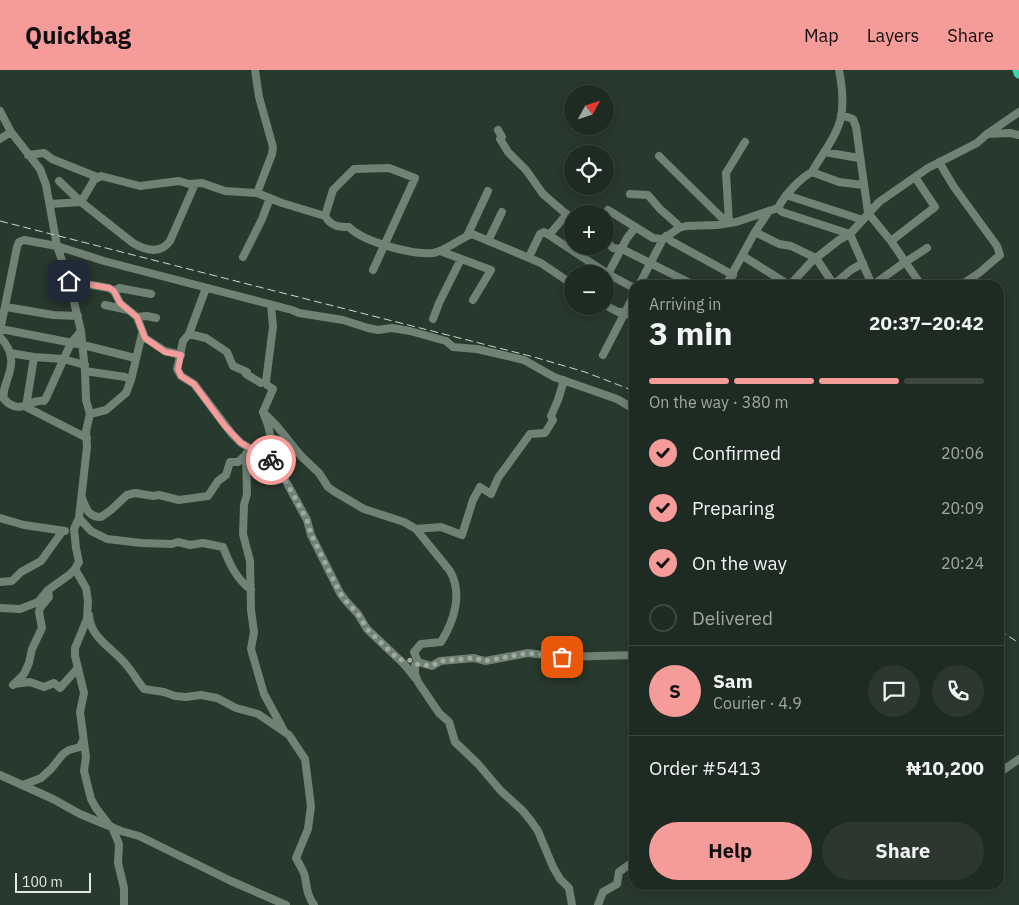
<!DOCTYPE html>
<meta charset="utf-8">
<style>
body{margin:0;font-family:"IBM Plex Sans",sans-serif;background:#2b372f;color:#f1f3f6;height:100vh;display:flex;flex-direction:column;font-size:19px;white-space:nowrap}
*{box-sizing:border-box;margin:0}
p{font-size:16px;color:#a1a7a5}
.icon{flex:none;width:28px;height:28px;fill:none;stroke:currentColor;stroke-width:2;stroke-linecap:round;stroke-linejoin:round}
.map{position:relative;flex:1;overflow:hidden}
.details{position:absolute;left:629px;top:210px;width:375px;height:610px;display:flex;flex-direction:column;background:#1e2b22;border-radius:15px;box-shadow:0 2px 12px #0003,0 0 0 1px #3c4740}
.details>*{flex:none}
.needle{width:32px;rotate:50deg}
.tools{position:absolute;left:564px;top:15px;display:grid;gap:10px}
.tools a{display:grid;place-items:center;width:50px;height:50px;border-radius:50%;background:#1e2b22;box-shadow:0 2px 12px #0003,0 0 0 1px #3c4740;font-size:25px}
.scale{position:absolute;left:15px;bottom:12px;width:76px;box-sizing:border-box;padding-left:5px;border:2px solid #e0eae2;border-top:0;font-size:14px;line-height:18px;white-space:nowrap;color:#e0eae2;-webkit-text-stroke:4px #28392d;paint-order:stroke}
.pin{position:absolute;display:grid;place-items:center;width:42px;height:42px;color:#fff;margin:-21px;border-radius:10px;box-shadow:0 2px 8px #0006}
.courier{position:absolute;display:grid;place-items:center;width:50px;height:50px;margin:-25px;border:4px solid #f59b99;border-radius:50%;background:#fff;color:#222;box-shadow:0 1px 6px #0007}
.head em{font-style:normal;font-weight:800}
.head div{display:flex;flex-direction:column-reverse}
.head{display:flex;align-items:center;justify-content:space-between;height:85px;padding:0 20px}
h1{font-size:32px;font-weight:800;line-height:38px}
.bar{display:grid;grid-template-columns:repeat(4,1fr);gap:8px 5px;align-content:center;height:60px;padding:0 20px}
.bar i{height:6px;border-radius:4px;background:#3c4740}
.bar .on{background:#f59b99}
.bar p{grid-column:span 4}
.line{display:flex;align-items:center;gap:12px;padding:0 20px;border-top:1px solid #3c4740}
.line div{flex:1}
.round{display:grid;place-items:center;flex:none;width:52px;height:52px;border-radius:26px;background:#2b372f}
ol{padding:0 20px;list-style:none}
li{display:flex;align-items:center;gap:15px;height:55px}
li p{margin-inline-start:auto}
li .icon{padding:5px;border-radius:50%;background:#f59b99;color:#111;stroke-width:4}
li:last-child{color:#a1a7a5}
li i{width:28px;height:28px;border:2px solid #3c4740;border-radius:50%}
.action{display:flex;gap:10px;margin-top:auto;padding:10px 20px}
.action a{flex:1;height:58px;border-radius:30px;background:#f59b99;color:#111;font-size:20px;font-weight:800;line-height:58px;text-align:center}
.action a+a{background:#2b372f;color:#f1f3f6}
header{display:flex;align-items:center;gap:30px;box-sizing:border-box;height:70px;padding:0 25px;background:#f59b99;color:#111}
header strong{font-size:24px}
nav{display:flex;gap:28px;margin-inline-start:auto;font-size:18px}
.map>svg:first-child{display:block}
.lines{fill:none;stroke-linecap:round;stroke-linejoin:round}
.minor{stroke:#6f8274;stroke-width:8}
.highway{stroke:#37d5bc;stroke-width:11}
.rail{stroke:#cdd7cf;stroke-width:1;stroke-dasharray:8 4;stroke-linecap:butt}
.done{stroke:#a0aca3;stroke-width:5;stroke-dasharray:0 9}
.route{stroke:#f59b99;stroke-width:6}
</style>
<header>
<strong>Quickbag</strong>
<nav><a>Map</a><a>Layers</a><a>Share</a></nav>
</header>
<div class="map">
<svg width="1019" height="835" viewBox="0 0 1019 835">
<rect width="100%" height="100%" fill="#28392d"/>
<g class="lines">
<!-- minor -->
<path class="minor" d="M255 0 259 27 273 77 272 84 257 123
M0 41 11 62 40 99 46 115 57 176 69 211 81 261 85 301 86 330 90 344 86 361 87 377 79 448 74 459 76 478 79 492 75 499 86 518 88 531 87 549 75 578V586L84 623 80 642 86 687 84 701 91 729 96 738 109 755
M841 45 853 49 856 57 868 143 891 171 921 215
M498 60 502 67 500 69 508 82 526 100 543 124 572 149
M987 64 1010 63 1019 65
M0 69 11 62
M824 82 859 88
M28 85 44 83 52 89 97 107
M659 86 720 146 729 153 726 103 745 72
M939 92 954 117 997 176 1000 185 979 203 961 215
M812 102 839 112 863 115
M59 111 81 132 133 173C145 180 160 185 170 171L195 114
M630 124 648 125 660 139 677 154 679 158
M786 125 863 150
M50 134 81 132 94 110 101 106 140 116 179 111 189 114 202 113 225 121 257 123 282 133 325 146C331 156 338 157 349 157 363 172 413 185 433 183 445 181 461 168 472 164L541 193 572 214
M778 138 782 142 850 164 872 215
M325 146 333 120 354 99 389 98 415 108 373 200
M605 146 608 140 653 168 663 169
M755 162 779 174 791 176 816 188 834 215
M549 165 608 204 634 218
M467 166 488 121
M666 166 671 171 733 205
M605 170 613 178 622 179 694 215
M488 171 502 142
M891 171 935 137 915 107
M440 181 491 200 473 230
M743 186 789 215
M243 187 262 149 270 128
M529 187 540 164 544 162 549 165 567 144
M904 193 927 178
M608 204 627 168 636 157
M69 211 109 218 114 221 120 233 137 247 145 268 165 281 181 285
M639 215 663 169 679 158 686 156 717 155 736 152 778 138C784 126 800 108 812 102 821 86 838 64 841 47 844 31 842 15 839 0
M726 215 755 162 769 141
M790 215 811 192 839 170 850 164 879 132 928 98 977 73 987 64 1019 42
M833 215 851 200 863 193
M873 215 905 192
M114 221 119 218 151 224
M105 235 128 240
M271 235 273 257 266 311 267 315 273 319 263 342 268 355 276 393 307 450 311 465 340 523 346 531 358 544 367 559 404 594 416 609
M605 235 618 242H624L634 247
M6 237 53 245 78 246
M137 247 147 246 156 248
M433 249 439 233 461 189
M1 259 83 275 135 288
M0 261 17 177 19 172 24 170 57 176 104 191 292 240 299 243 343 250 368 258 378 260 392 258 410 261 446 271 453 277 477 279 524 290 554 307 617 329 634 339
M189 264 206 218
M0 267C25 293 0 312 4 329 20 347 31 328 44 331L46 328 71 273 81 261
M10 283 34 287 63 289 85 295
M603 285 634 225
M34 287 26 337 87 368
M85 301 125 307 131 310
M266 311 261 313 246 304 247 302 233 296 227 282 206 268 189 264 183 271 177 299 181 306 194 314 232 364 241 373 276 393
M263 342 276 355 301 386 319 403 328 417 335 422 364 439 404 452 416 459 441 457 462 465 473 430 480 417 491 424 498 408 530 364 545 363 553 350 551 346 558 330 564 310
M90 344 106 340 126 323 131 310 142 264
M246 384 247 424 244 435 243 464 250 491 251 540 254 562 251 579 264 624 283 659
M82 428C86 438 88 447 101 447L111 440 127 425 135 423 153 426 159 425 179 430 208 426 218 411 226 405 230 392H238L248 383
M0 448 24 455 65 461
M79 448 91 461 107 469 141 473 172 474 178 472 190 475 203 473 223 477C230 495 236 508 251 520
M416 459 450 501C463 524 454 551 441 572L421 574 414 582 418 592 415 595V604L418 612 439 643 449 652 455 672 478 694 501 721 523 741 531 751 538 761 553 797 560 809 569 818 572 835
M0 512 12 511 21 502 41 491 62 462
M0 538 20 539 38 532 48 520 69 505 75 499
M89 545C90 569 115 579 128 597 134 604 138 612 144 619L164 622 175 626 186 627 201 625 217 628 236 638 258 644 289 665 305 689 311 736 308 759 296 788C299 794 304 801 305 807 307 818 307 825 314 835
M418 592 432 596 440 591 474 588 485 591 528 583 562 587 634 585
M14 614 30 612 44 617 54 613 60 618 78 598
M13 615 24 604 29 593 32 579 42 558 39 542 40 538 49 527 48 520
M999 703 1019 689
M0 705 53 729 80 744 121 761 139 766 231 811 286 835
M23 715 41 708 51 699 63 684 69 680 80 677 83 670
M112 757 119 774 118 793 124 818V835
M598 835 603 822 617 814 619 802 634 791"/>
<!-- highway -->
<path class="highway" d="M1018 0 1019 3"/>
<!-- rail -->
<path class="rail" d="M0 151 534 287 585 302 634 321
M999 560 1019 573"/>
</g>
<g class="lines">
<!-- done -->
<path class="done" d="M271 390 276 393 307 450 311 464 340 523 346 531 358 544 367 559 399 590 408 589 415 594 432 596 440 591 474 588 485 591 528 583 562 587"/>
<!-- route -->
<path class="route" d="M69 211 109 218 114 221 120 233 137 247 145 268 165 282 181 285 178 299 181 306 194 314 225 356 241 373 271 390"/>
</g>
</svg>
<div class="tools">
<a><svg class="needle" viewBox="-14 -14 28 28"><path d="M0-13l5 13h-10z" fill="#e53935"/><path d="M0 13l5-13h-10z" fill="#a1a7a5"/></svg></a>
<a><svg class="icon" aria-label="locate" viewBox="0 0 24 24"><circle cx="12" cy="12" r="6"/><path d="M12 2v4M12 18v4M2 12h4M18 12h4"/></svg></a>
<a>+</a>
<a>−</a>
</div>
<div class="scale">100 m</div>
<div class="pin" style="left:562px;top:587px;background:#ea580c"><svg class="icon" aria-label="bag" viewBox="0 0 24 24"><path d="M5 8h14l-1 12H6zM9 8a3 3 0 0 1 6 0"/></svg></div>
<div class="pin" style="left:69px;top:211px;background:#1f2937"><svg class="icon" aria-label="home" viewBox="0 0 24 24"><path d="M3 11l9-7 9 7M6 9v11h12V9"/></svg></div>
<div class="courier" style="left:271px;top:390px"><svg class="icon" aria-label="bike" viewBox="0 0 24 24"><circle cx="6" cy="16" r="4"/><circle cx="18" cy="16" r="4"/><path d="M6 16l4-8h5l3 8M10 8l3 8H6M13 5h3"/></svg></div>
<section class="details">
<div class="head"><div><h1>3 min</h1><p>Arriving in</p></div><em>20:37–20:42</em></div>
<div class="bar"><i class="on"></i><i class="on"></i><i class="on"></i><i></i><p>On the way · 380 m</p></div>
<ol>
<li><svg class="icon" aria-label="check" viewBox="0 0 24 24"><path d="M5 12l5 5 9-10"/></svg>Confirmed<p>20:06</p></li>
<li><svg class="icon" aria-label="check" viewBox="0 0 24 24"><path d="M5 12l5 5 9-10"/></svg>Preparing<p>20:09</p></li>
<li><svg class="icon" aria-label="check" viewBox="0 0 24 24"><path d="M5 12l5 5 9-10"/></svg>On the way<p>20:24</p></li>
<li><i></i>Delivered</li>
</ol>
<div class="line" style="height:90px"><b class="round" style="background:#f59b99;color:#111">S</b><div><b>Sam</b><p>Courier · 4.9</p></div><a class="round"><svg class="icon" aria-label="chat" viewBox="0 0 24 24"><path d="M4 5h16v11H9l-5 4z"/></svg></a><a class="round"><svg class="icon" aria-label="phone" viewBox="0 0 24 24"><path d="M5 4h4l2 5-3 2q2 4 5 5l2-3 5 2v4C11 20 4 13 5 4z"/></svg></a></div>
<div class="line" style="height:65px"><div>Order #5413</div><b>₦10,200</b></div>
<div class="action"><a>Help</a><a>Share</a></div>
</section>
</div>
